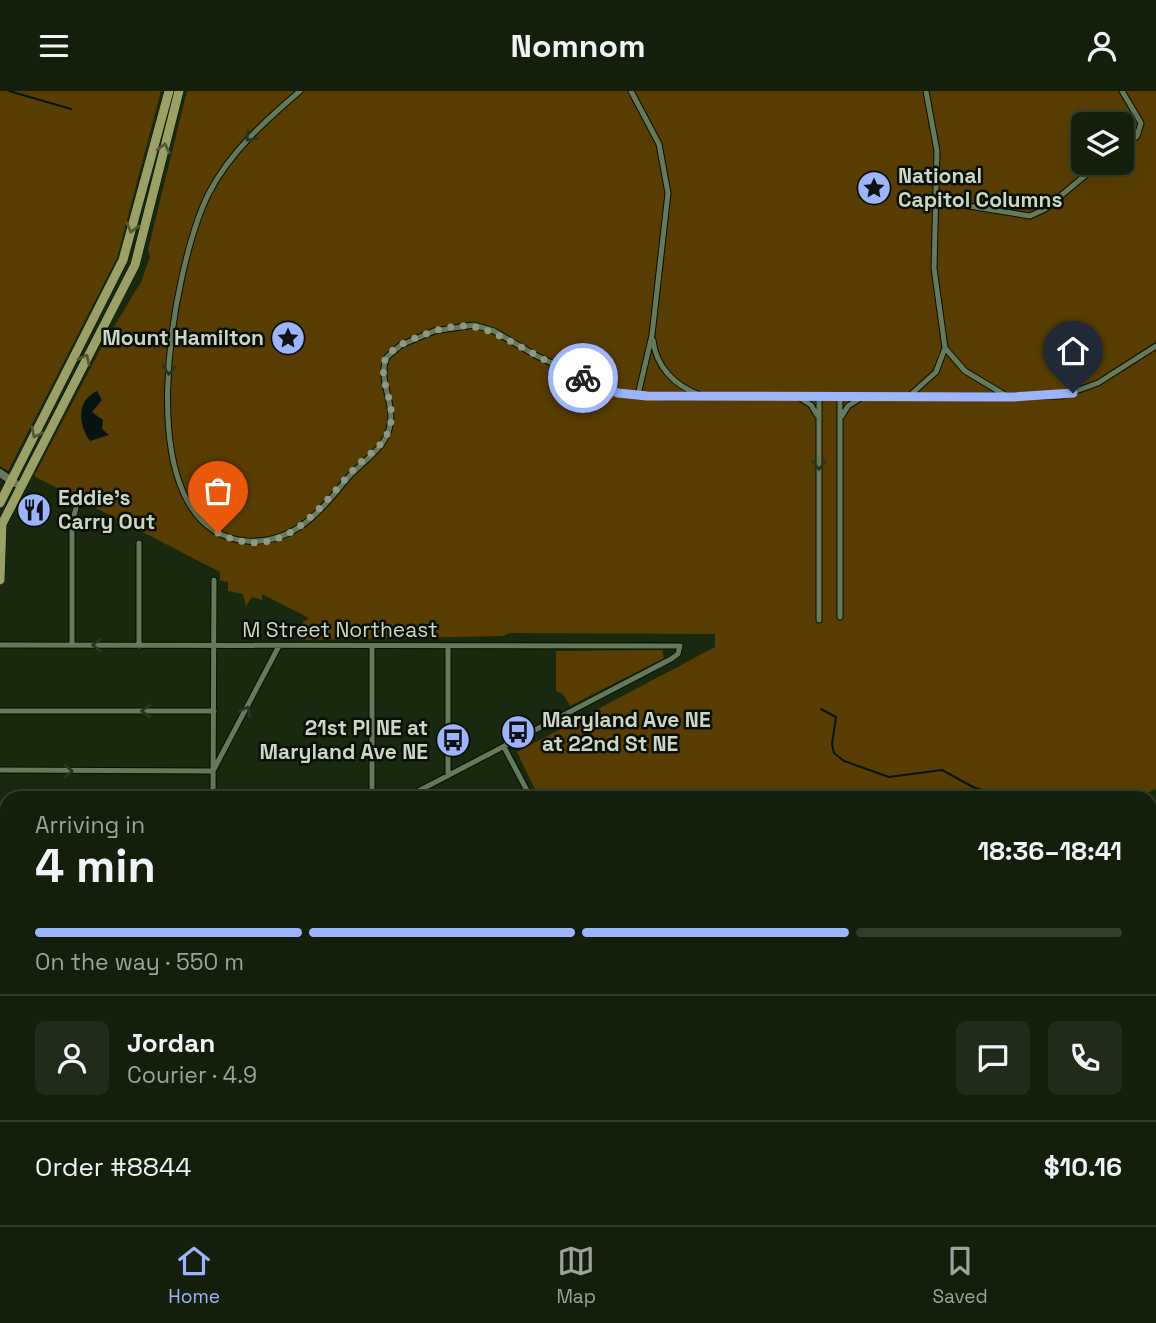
<!DOCTYPE html>
<meta charset="utf-8">
<style>
body{margin:0;font-family:"Space Grotesk",sans-serif;background:#202c19;color:#f1f3f6;height:100vh;display:flex;flex-direction:column;font-size:26px;white-space:nowrap}
*{box-sizing:border-box;margin:0}
p{font-size:23px;color:#9da29d}
.icon{flex:none;width:38px;height:38px;fill:none;stroke:currentColor;stroke-width:2;stroke-linecap:round;stroke-linejoin:round}
.map{position:relative;flex:1;overflow:hidden}
.details{position:absolute;left:0px;top:700px;width:1157px;height:434px;display:flex;flex-direction:column;background:#131f0b;border-radius:21px 21px 0 0;box-shadow:0 7px 28px #0002,0 0 0 2px #323d2c}
.details>*{flex:none}
.tools{position:absolute;left:1071px;top:21px;display:grid;gap:14px}
.tools a{display:grid;place-items:center;width:63px;height:63px;border-radius:10px;background:#131f0b;box-shadow:0 7px 28px #0002,0 0 0 2px #323d2c;font-size:35px}
.pin{position:absolute;display:grid;place-items:center;width:60px;height:60px;color:#fff;margin:-72px -30px;border-radius:50% 50% 50% 0;rotate:-45deg;box-shadow:0 0 7px #0007}
.pin .icon{rotate:45deg}
.courier{position:absolute;display:grid;place-items:center;width:70px;height:70px;margin:-35px;border:5px solid #9cb4fd;border-radius:50%;background:#fff;color:#222;box-shadow:0 2px 9px #0007}
.head em{font-style:normal;font-weight:700}
.head div{display:flex;flex-direction:column-reverse}
.head{display:flex;align-items:center;justify-content:space-between;height:119px;padding:0 35px}
h1{font-size:46px;font-weight:700;line-height:52px}
.bar{display:grid;grid-template-columns:repeat(4,1fr);gap:10px 7px;align-content:center;height:84px;padding:0 35px}
.bar i{height:9px;border-radius:5px;background:#323d2c}
.bar .on{background:#9cb4fd}
.bar p{grid-column:span 4}
.line{display:flex;align-items:center;gap:18px;padding:0 35px;border-top:2px solid #323d2c}
.line div{flex:1}
.round{display:grid;place-items:center;flex:none;width:74px;height:74px;border-radius:10px;background:#202c19}
header{display:flex;justify-content:space-between;align-items:center;height:91px;padding:0 35px;background:#131f0b;font-size:32px;font-weight:700}
.menu{display:flex;justify-content:space-around;align-items:center;height:98px;border-top:2px solid #323d2c;background:#131f0b;font-size:19px;color:#9da29d}
.menu a{display:grid;justify-items:center;gap:4px}
.menu .on{color:#9cb4fd}
.map>svg:first-child{display:block}
.green{fill:#593d00;fill-rule:evenodd}
.water{fill:#051413}
.lines{fill:none;stroke-linecap:round;stroke-linejoin:round}
.stream{stroke:#051413;stroke-width:2}
.minor-casing{stroke:#041100;stroke-width:7}
.secondary-casing{stroke:#041100;stroke-width:10}
.primary-casing{stroke:#041100;stroke-width:10}
.minor{stroke:#66795b;stroke-width:5}
.secondary{stroke:#66795b;stroke-width:8}
.primary{stroke:#9ba165;stroke-width:9}
.oneway{stroke:#2a3423}
.oneway2{stroke:#525835}
.done{stroke:#8d9986;stroke-width:7;stroke-dasharray:0 12.6}
.route{stroke:#9cb4fd;stroke-width:9}
.labels{text-anchor:middle;stroke-width:5;stroke-linejoin:round;paint-order:stroke}
.poi-label{font-size:21px;font-weight:bold;fill:#ccd6c6;stroke:#090f05;text-anchor:start}
.street-label{font-size:21px;fill:#ccd6c6;stroke:#090f05}
</style>
<header><svg class="icon" aria-label="menu" viewBox="0 0 24 24"><path d="M4 6h16M4 12h16M4 18h16"/></svg>Nomnom<svg class="icon" aria-label="person" viewBox="0 0 24 24"><circle cx="12" cy="8" r="4"/><path d="M4 21q1-7 8-7t8 7"/></svg></header>
<div class="map">
<svg width="1156" height="1134" viewBox="0 0 1156 1134">
<rect width="100%" height="100%" fill="#19290f"/>
<!-- green -->
<path class="green" d="M0 0H161L117 167 8 380 0 375Z
M187 0H1156V698L1136 707H539L517 661 715 556V543L509 542 504 545 302 549V532L309 527 262 503V509L252 506 246 515 243 503 228 500V491L220 489V481L34 385 101 257 141 191 150 166 148 159ZM1083 33H1122V72H1083Z
M662 559 664 567 570 615 563 603 556 600V560Z
M1156 765V873L1150 887V770Z
M1156 975V1134H1043L1042 1127H1150V978Z
M685 1127H978V1134H685Z"/>
<!-- water -->
<path class="water" d="M97 300 102 309 92 321 103 329 102 338 109 344 90 350C78 333 76 310 97 300Z
M1156 873V975L1150 978V887Z"/>
<g class="lines">
<!-- stream -->
<path class="stream" d="M9 0 71 18
M871 98 888 96
M821 618 836 626 832 653 834 662 844 670 889 686 942 679 973 696 1005 707"/>
<!-- minor casing -->
<g class="minor-casing">
<path id="minor" d="M300 0C266 29 230 61 209 102 173 173 122 440 247 450 292 453 320 422 345 390 357 375 376 364 385 348 402 318 375 291 387 266L401 254 434 240 474 234 494 240 535 264 609 299 632 304 670 306 1062 305 1098 292 1156 255
M631 0 659 53 668 102 652 244 638 304
M1122 0 1141 32 1137 45 1122 57
M938 110 1030 125 1045 118 1100 72
M653 249C656 276 675 295 700 304
M945 257 965 280 1005 304
M819 306V529
M908 306 936 281 945 257 934 177 937 60 926 0
M800 307 811 314 817 324
M842 325 848 315 859 308
M139 452V555
M840 526V306
M0 554 680 555 678 563 671 568 405 707
M72 554V432L76 417
M372 555V707
M0 620H214
M504 656 531 707
M0 679 213 680 279 555
M448 685V555
M213 707 214 489
M0 744H7
M0 864H7
M0 919 7 915
M0 1030 7 1026
M0 1092H7
M115 1127V1134
M213 1127V1134
M372 1127V1134
M515 1127V1134
M678 1127V1134"/>
</g>
<!-- secondary casing -->
<g class="secondary-casing">
<path id="secondary" d="M0 382 15 392"/>
</g>
<!-- primary casing -->
<g class="primary-casing">
<path id="primary" d="M0 412 123 169 169 0
M0 437 135 174 179 0
M0 489 2 432"/>
</g>
<!-- minor -->
<use href="#minor" class="minor"/>
<!-- secondary -->
<use href="#secondary" class="secondary"/>
<!-- primary -->
<use href="#primary" class="primary"/>
</g>
<!-- one-way arrows -->
<defs><path id="oneway-chevron" d="M-2-3.5L2.5 0L-2 3.5" fill="none" stroke-width="1.6" stroke-linecap="round" stroke-linejoin="round" transform="scale(1.75)"/></defs>
<g class="oneway">
<use href="#oneway-chevron" transform="translate(250 46) rotate(133)"/>
<use href="#oneway-chevron" transform="translate(169 279) rotate(94)"/>
<use href="#oneway-chevron" transform="translate(819 374) rotate(90)"/>
<use href="#oneway-chevron" transform="translate(97 554) rotate(-180)"/>
<use href="#oneway-chevron" transform="translate(146 620) rotate(180)"/>
<use href="#oneway-chevron" transform="translate(246 620) rotate(-63)"/>
<use href="#oneway-chevron" transform="translate(68 680)"/>
</g>
<g class="oneway2">
<use href="#oneway-chevron" transform="translate(164 57) rotate(-76)"/>
<use href="#oneway-chevron" transform="translate(132 137) rotate(105)"/>
<use href="#oneway-chevron" transform="translate(85 268) rotate(-63)"/>
<use href="#oneway-chevron" transform="translate(36 342) rotate(117)"/>
</g>
<g class="lines">
<!-- done -->
<path class="done" d="M218 442C284 475 319 416 356 376 369 362 385 355 390 335 396 313 380 293 384 271 390 257 405 251 418 246 471 224 487 238 534 263 550 272 566 279 583 287"/>
<!-- route -->
<path class="route" d="M583 287 618 302 647 305 1013 306 1073 302"/>
</g>
<!-- icons -->
<defs>
<g id="sight-disc" transform="scale(1.75)"><circle r="9.5" fill="#9cb4fd" stroke="#090f05"/><path d="M0-6L1.8-2.2L6-1.7L2.9 1.2L3.7 5.4L0 3.3L-3.7 5.4L-2.9 1.2L-6-1.7L-1.8-2.2Z" fill="#111"/></g>
<g id="restaurant-disc" transform="scale(1.75)"><circle r="9.5" fill="#9cb4fd" stroke="#090f05"/><path d="M-5-6h1v4h1v-4h1v4h1v-4h1v5L-1.5 .5V6h-2V.5L-5-1ZM5-6V6H3V1.5H1.5Q1.5-4 5-6Z" fill="#111"/></g>
<g id="bus-disc" transform="scale(1.75)"><circle r="9.5" fill="#9cb4fd" stroke="#090f05"/><path d="M-5-6H5V4H4V6H2V4H-2V6H-4V4H-5ZM-3.5-4V0h7V-4ZM-3.5 1.2v1.5H-2V1.2ZM2 1.2v1.5H3.5V1.2Z" fill="#111"/></g>
</defs>
<g fill-rule="evenodd">
<use href="#sight-disc" x="874" y="97"/>
<use href="#sight-disc" x="288" y="247"/>
<use href="#restaurant-disc" x="34" y="419"/>
<use href="#bus-disc" x="518" y="641"/>
<use href="#bus-disc" x="453" y="649"/>
</g>
<g class="labels">
<!-- poi labels -->
<g class="poi-label">
<text x="898" y="92">National<tspan x="898" dy="24">Capitol Columns</tspan></text>
<text x="264" y="254" text-anchor="end">Mount Hamilton</text>
<text x="58" y="414">Eddie's<tspan x="58" dy="24">Carry Out</tspan></text>
<text x="542" y="636">Maryland Ave NE<tspan x="542" dy="24">at 22nd St NE</tspan></text>
<text x="428" y="644" text-anchor="end">21st Pl NE at<tspan x="428" dy="24">Maryland Ave NE</tspan></text>
</g>
<!-- street labels -->
<g class="street-label">
<text x="340" y="546">M Street Northeast</text>
</g>
</g>
</svg>
<div class="tools">
<a><svg class="icon" aria-label="layers" viewBox="0 0 24 24"><path d="M12 4l9 5-9 5-9-5zM3 14l9 5 9-5"/></svg></a>
</div>
<div class="pin" style="left:218px;top:442px;background:#ea580c"><svg class="icon" aria-label="bag" viewBox="0 0 24 24"><path d="M5 8h14l-1 12H6zM9 8a3 3 0 0 1 6 0"/></svg></div>
<div class="pin" style="left:1073px;top:302px;background:#1f2937"><svg class="icon" aria-label="home" viewBox="0 0 24 24"><path d="M3 11l9-7 9 7M6 9v11h12V9"/></svg></div>
<div class="courier" style="left:583px;top:287px"><svg class="icon" aria-label="bike" viewBox="0 0 24 24"><circle cx="6" cy="16" r="4"/><circle cx="18" cy="16" r="4"/><path d="M6 16l4-8h5l3 8M10 8l3 8H6M13 5h3"/></svg></div>
<section class="details">
<div class="head"><div><h1>4 min</h1><p>Arriving in</p></div><em>18:36–18:41</em></div>
<div class="bar"><i class="on"></i><i class="on"></i><i class="on"></i><i></i><p>On the way · 550 m</p></div>
<div class="line" style="height:126px"><a class="round"><svg class="icon" aria-label="person" viewBox="0 0 24 24"><circle cx="12" cy="8" r="4"/><path d="M4 21q1-7 8-7t8 7"/></svg></a><div><b>Jordan</b><p>Courier · 4.9</p></div><a class="round"><svg class="icon" aria-label="chat" viewBox="0 0 24 24"><path d="M4 5h16v11H9l-5 4z"/></svg></a><a class="round"><svg class="icon" aria-label="phone" viewBox="0 0 24 24"><path d="M5 4h4l2 5-3 2q2 4 5 5l2-3 5 2v4C11 20 4 13 5 4z"/></svg></a></div>
<div class="line" style="height:91px"><div>Order #8844</div><b>$10.16</b></div>
</section>
</div>
<nav class="menu">
<a class="on"><svg class="icon" aria-label="home" viewBox="0 0 24 24"><path d="M3 11l9-7 9 7M6 9v11h12V9"/></svg>Home</a>
<a><svg class="icon" aria-label="map" viewBox="0 0 24 24"><path d="M3 6l6-2 6 2 6-2v14l-6 2-6-2-6 2zM9 4v14M15 6v14"/></svg>Map</a>
<a><svg class="icon" aria-label="saved" viewBox="0 0 24 24"><path d="M7 4h10v16l-5-4-5 4z"/></svg>Saved</a>
</nav>
